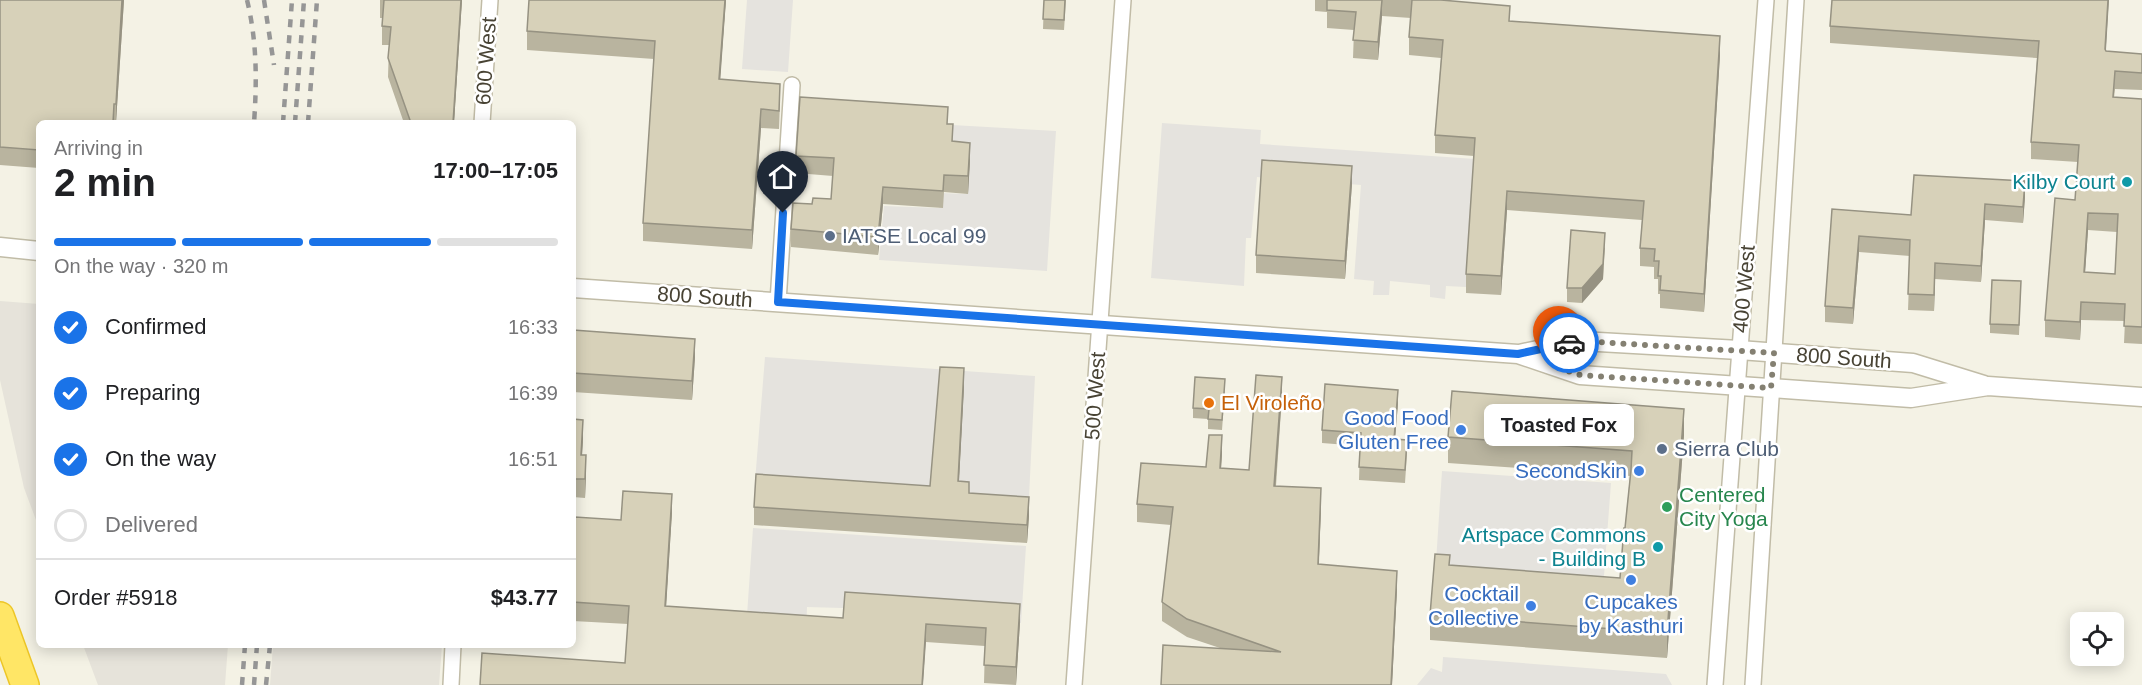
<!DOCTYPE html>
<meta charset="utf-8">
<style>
body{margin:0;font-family:Helvetica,sans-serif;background:#f6f6f6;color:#202124;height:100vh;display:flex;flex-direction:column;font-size:22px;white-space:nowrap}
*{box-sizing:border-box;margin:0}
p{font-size:20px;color:#757577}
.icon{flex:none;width:33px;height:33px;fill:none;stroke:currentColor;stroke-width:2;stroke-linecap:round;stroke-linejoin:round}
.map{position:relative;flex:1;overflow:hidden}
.details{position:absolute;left:36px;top:120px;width:540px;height:528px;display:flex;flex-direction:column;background:#fff;border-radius:9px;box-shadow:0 3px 15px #0003}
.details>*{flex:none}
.tools{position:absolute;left:2070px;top:612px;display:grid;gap:12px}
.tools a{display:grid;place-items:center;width:54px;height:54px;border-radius:9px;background:#fff;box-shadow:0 3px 15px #0003;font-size:30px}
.pin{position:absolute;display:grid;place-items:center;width:51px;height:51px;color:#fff;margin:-62px -26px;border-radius:50% 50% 50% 0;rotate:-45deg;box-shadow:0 0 6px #0007}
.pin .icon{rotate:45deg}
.courier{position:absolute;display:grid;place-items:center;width:60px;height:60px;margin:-30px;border:4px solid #1a73e8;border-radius:50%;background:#fff;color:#222;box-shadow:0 2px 8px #0007}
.bubble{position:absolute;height:42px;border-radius:9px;background:#fff;box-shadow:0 3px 15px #0003;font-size:20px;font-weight:600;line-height:42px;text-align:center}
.overview em{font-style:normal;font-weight:600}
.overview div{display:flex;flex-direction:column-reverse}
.overview{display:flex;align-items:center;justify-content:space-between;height:102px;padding:0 18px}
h1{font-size:39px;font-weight:600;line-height:45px}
.bar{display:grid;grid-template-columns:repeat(4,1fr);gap:9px 6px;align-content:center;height:72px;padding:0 18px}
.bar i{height:8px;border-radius:4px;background:#e0e0e0}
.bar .on{background:#1a73e8}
.bar p{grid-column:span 4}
.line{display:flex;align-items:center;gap:15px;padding:0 18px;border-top:2px solid #e0e0e0}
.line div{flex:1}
ol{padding:0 18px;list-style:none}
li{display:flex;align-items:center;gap:18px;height:66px}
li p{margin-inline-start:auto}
li .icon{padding:6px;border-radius:50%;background:#1a73e8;color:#fff;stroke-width:4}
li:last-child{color:#757577}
li i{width:33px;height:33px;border:3px solid #e0e0e0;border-radius:50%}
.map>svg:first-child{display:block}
.industrial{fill:#e6e3da}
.parking{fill:#e5e3de}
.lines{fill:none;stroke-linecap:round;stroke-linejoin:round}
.minor-casing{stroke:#c1bca7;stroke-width:18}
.tertiary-casing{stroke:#c1bca7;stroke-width:21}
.motorway-casing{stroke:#edc627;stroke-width:30}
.minor{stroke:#fff;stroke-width:15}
.tertiary{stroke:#fff;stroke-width:18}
.motorway{stroke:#ffe666;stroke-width:27}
.rail{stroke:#969696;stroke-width:4.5;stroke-dasharray:8 8;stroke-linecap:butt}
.wall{fill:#b9b49f;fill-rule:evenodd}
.shaded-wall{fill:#969282}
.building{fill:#d7d1b9;stroke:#969282;stroke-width:1.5;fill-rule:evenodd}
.done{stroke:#848072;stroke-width:6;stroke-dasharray:0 10.8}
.route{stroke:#1a73e8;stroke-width:8}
.culture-dot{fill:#0f9aa8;stroke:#fff;stroke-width:2}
.service-dot{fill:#5c6f8a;stroke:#fff;stroke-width:2}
.food-dot{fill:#e8710a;stroke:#fff;stroke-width:2}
.shop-dot{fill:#3f7fe0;stroke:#fff;stroke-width:2}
.leisure-dot{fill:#2e9e5b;stroke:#fff;stroke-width:2}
.labels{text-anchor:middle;stroke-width:5;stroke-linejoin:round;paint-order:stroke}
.street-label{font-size:21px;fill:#484334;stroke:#fff}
.culture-label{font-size:21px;fill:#0d838f;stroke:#fff;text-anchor:end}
.service-label{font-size:21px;fill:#4e5e75;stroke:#fff;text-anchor:start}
.food-label{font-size:21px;fill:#c56008;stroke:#fff;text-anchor:start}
.shop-label{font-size:21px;fill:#366cbe;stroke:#fff;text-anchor:end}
.leisure-label{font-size:21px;fill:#27864d;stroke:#fff;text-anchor:start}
</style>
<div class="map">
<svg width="2142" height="685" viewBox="0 0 2142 685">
<rect width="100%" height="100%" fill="#f4f2e5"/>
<!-- industrial -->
<path class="industrial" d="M0 301 39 304V528L24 488 0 380Z
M83 645H228L225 685H98Z
M273 645H442L439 685H270Z"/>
<!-- parking -->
<path class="parking" d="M747 0H793L788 72 742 69Z
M1162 123 1261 130 1260 144 1475 159 1466 287 1446 286 1445 299 1430 297V285L1390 281 1389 295H1373L1374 281 1354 279 1361 185 1257 177 1251 238H1246L1244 286 1151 278Z
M952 125 1056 131 1047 271 879 260 884 206 939 208 941 193 966 194 969 158 950 156Z
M765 357 1035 376 1028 517 956 511 938 387 928 505 754 494Z
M1442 471 1611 483 1603 589 1435 577Z
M753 528 1026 546 1021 623 842 608 807 607 806 634 746 630Z
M1443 657 1666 674 1672 685H1417L1431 668 1442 672Z"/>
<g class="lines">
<!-- minor casing -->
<g class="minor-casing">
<path id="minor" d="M482 123 490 0
M778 302 792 85
M451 685 453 645
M1074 685 1123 0
M1715 685C1731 456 1750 228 1766 0
M1753 685 1796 0"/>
</g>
<!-- tertiary casing -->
<g class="tertiary-casing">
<path id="tertiary" d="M0 247 39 251
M573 288 1518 354 1580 375 1785 389 1911 398 1988 386 2142 397
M1519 354 1581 341 1739 350 1913 363 1984 385"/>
</g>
<!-- motorway casing -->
<g class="motorway-casing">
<path id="motorway" d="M0 616 25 685"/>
</g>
<!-- minor -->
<use href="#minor" class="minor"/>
<!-- tertiary -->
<use href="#tertiary" class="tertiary"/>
<!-- motorway -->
<use href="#motorway" class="motorway"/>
<!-- rail -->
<path class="rail" d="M247 0C257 41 257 81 254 123
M264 0 274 65
M283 123 292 0
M295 123 304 0
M308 123 317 0
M242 685 245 645
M254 685 257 645
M266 685 270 645"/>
</g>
<!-- wall -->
<path class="wall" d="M0 0H124L116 122 39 123V168L0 165Z
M380 0H462L454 123H404L388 77 389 45H382V18H380Z
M726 0 720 79 780 102 779 129 761 128 752 249 643 241V223L654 59 527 50V31Z
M1044 0H1066L1064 30 1043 29Z
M1315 0H1442L1510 21 1720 55 1704 312 1660 308V294H1658V279H1654V267L1640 266V248L1642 220 1507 210 1501 295 1466 293V274L1474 156 1435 153V135L1441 58 1409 55V37L1411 18 1382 16 1378 60 1353 58 1354 30 1327 28V12L1315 11Z
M1832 0 2106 51 2142 54V90L2115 89 2114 98 2142 100V344L2124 343 2125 321 2081 320 2080 340 2045 337V320L2075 200 2078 162 2031 159V142L2037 58 1830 43V26ZM2088 230 2117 232 2115 274 2085 272Z
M948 124 953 141 970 160 968 194 944 192 943 208 883 204 878 255 791 247V229L812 204 831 199 833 176 796 173V156Z
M1352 184 1345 279 1256 273V255Z
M2025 197 2023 223 1985 220 1981 282 1935 279 1934 311 1908 310 1910 256 1859 252 1853 324 1825 322V306L1832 209 1911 215Z
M1605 247 1603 279 1582 303 1567 302V288Z
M2021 281 2019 335 1990 333V324Z
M573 330 695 357 692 400 573 392Z
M964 387 959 481 969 494 1029 516 1027 543 754 525V507L930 486Z
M1225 389 1222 430 1208 429V419L1193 418V408Z
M1282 395 1276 486 1321 506 1319 564 1397 589 1392 685H1161L1220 648 1187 637 1162 621V602L1171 525 1137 522V504L1206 467 1222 453 1221 468 1249 470Z
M1398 403 1395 439 1407 453 1405 483 1359 480 1360 446 1322 443V430Z
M573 419 583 438 582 455 586 473 585 498 573 497Z
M1684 435 1667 658 1430 640V615L1450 565 1620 578 1630 476 1448 463V437Z
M672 512 666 606 843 618 1020 622 1016 685 984 683 985 646 926 642 625 663 628 624 573 621V542L621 520Z"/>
<!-- shaded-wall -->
<path class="shaded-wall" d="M122 0H124L116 122V104Z
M461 0H462L454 123H453Z
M725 0H726L719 98V79Z
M1382 0V16L1378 60V42Z
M2108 0H2109L2105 66V49Z
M1720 36V55L1704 312V294Z
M761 109V128L752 249V230Z
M970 143V160L968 194V176Z
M1352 166V184L1345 279V261Z
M2025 181V197L2023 223V207Z
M883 187V204L878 255V237Z
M1507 191V210L1501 295V276Z
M1985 204V220L1981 282V266Z
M2088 213V230L2084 289V272Z
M1605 233 1603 279 1582 303V288Z
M1859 236V252L1853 324V308Z
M1935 263V279L1934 311V295Z
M2081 302V320L2080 340V322Z
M695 339V357L692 400V381Z
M964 368V387L958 499V481Z
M1282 377V395L1274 504V486Z
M1398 390V403L1394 452V439Z
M1684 409V435L1667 658V633Z
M583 420V438L581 473V455Z
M1222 435V453L1220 486V468Z
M586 455V473L585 498V479Z
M1321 488V506L1318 582V564Z
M672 494V512L665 625V606Z
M1029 497V516L1027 543V525Z
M1397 571V589L1392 685H1391Z
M1020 604V622L1016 685V667Z
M926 624V642L923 685H922Z"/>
<!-- building -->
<path class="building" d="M0 0H122L116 104H114L113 123H39V150L0 147Z
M384 0H461L453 123H411L388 58 391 27 382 26Z
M529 0H725L719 79 780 84 779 111 761 109 752 230 643 223 655 41 527 31Z
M1044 0H1065L1064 20 1043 19Z
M1327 0H1382L1378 42 1353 40 1356 12 1327 10Z
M1412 0H1441L1510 6 1509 21 1720 36 1704 294 1660 290 1661 276H1658L1659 261H1654L1655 249 1640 248 1644 201 1507 191 1501 276 1466 274 1475 138 1435 135 1443 40 1409 37Z
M1832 0H2108L2105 49 2106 51 2142 54V73L2115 71 2113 97 2142 99V327L2124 326 2125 304 2081 302 2080 322 2045 320 2055 198 2075 200 2079 145 2031 142 2039 41 1830 26ZM2088 213 2118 214 2115 274 2084 272Z
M800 97 948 107 947 124H953L952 141 970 143 968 176 944 175 943 191 883 187 878 237 791 229 793 203 812 204 813 198 831 199 834 158 796 156Z
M1262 160 1352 166 1345 261 1256 255Z
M1914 175 2025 181 2023 207 1985 204 1981 266 1935 263 1934 295 1908 294 1910 240 1859 236 1853 308 1825 306 1832 209 1911 215Z
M1571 230 1605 233 1603 264 1582 288H1567Z
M1992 280 2021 281 2019 325 1990 324Z
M573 330 695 339 692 381 573 373Z
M940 367 964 368 958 481 969 482V493L1029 497 1027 525 754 507 756 474 930 486Z
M1256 375 1282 377 1274 486 1321 488 1318 564 1397 571 1391 685H1161L1163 645 1281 652 1187 619 1162 602 1173 507 1137 504 1141 463 1206 467 1209 435H1222L1220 468 1249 470Z
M1195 377 1225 379 1222 420 1208 419 1209 409 1193 408Z
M1325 384 1398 390 1394 439 1407 440 1405 470 1359 467 1361 433 1322 430Z
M1452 391 1684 409 1667 633 1430 615 1435 554 1450 555 1449 565 1620 578 1624 528H1625L1631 470 1632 451 1448 437Z
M573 419 583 420 581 455H586L585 479H573Z
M623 491 672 494 665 606 843 618 845 592 1020 604 1016 667 984 665 986 628 926 624 922 685H480L482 653 625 663 629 606 573 602V542L575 517 621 520Z"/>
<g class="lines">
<!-- done -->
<path class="done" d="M1559 368 1580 375 1771 388 1774 353 1581 341 1569 343"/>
<!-- route -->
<path class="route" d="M783 213 778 302 1518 354 1569 343"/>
</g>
<!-- markers -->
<g class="culture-dot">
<circle cx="2127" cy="182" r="6"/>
<circle cx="1658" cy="547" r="6"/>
</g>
<g class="service-dot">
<circle cx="830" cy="236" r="6"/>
<circle cx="1662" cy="449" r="6"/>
</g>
<circle class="food-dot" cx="1209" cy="403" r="6"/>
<g class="shop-dot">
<circle cx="1461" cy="430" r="6"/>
<circle cx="1639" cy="471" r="6"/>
<circle cx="1631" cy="580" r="6"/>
<circle cx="1531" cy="606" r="6"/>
</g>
<circle class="leisure-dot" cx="1667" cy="507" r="6"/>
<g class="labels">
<!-- street labels -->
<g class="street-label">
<text transform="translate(486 61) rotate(-86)" y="7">600 West</text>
<text transform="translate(1744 289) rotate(-85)" y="7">400 West</text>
<text transform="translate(705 297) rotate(4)" y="7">800 South</text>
<text transform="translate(1844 358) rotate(4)" y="7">800 South</text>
<text transform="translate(1095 396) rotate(-86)" y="7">500 West</text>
</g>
<!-- culture labels -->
<g class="culture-label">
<text x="2115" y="189">Kilby Court</text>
<text x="1646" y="542">Artspace Commons<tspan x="1646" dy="24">- Building B</tspan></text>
</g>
<!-- service labels -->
<g class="service-label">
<text x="842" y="243">IATSE Local 99</text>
<text x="1674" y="456">Sierra Club</text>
</g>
<!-- food labels -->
<g class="food-label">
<text x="1221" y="410">El Viroleño</text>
</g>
<!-- shop labels -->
<g class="shop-label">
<text x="1449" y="425">Good Food<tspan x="1449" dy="24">Gluten Free</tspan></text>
<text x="1627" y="478">SecondSkin</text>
<text x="1519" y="601">Cocktail<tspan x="1519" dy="24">Collective</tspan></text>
<text x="1631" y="609" text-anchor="middle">Cupcakes<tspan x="1631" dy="24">by Kasthuri</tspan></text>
</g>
<!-- leisure labels -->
<g class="leisure-label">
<text x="1679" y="502">Centered<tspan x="1679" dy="24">City Yoga</tspan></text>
</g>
</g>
</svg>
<div class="tools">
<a><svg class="icon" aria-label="locate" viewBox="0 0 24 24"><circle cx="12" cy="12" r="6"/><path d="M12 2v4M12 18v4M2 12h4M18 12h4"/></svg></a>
</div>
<div class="pin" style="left:1559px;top:368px;background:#ea580c"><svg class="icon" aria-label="bag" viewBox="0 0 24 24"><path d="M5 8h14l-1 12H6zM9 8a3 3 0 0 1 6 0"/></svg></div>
<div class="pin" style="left:783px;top:213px;background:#1f2937"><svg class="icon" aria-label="home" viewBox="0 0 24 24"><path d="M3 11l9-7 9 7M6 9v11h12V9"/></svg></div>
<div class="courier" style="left:1569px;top:343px"><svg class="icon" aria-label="car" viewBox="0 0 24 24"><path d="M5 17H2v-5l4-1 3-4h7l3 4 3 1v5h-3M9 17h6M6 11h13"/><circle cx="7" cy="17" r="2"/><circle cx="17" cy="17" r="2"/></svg></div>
<div class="bubble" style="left:1484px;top:404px;width:150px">Toasted Fox</div>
<section class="details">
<div class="overview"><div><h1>2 min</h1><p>Arriving in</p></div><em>17:00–17:05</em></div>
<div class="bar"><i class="on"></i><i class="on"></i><i class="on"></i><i></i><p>On the way · 320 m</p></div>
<ol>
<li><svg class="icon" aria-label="check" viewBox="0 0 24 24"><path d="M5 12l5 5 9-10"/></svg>Confirmed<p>16:33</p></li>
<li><svg class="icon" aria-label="check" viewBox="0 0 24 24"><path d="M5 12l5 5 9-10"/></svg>Preparing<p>16:39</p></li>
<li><svg class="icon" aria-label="check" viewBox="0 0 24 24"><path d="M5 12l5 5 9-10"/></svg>On the way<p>16:51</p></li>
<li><i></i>Delivered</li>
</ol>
<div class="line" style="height:78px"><div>Order #5918</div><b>$43.77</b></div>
</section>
</div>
